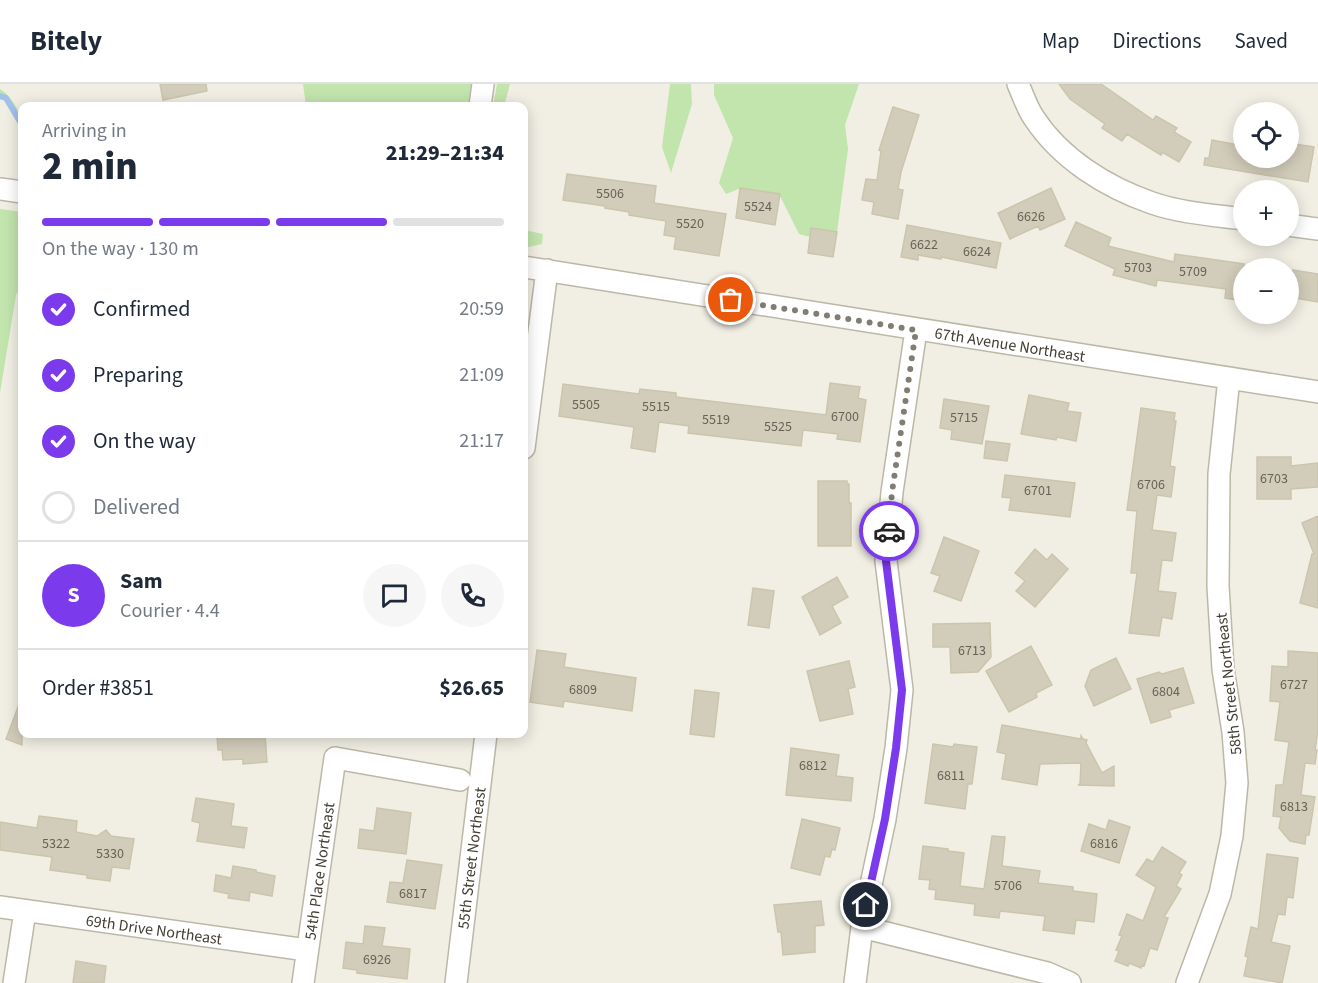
<!DOCTYPE html>
<meta charset="utf-8">
<style>
body{margin:0;font-family:"Source Sans 3",sans-serif;background:#f6f6f7;color:#1f2937;height:100vh;display:flex;flex-direction:column;font-size:22px;white-space:nowrap}
*{box-sizing:border-box;margin:0}
p{font-size:20px;color:#747a83}
.icon{flex:none;width:33px;height:33px;fill:none;stroke:currentColor;stroke-width:2;stroke-linecap:round;stroke-linejoin:round}
.map{position:relative;flex:1;overflow:hidden}
.sheet{position:absolute;left:18px;top:18px;width:510px;height:636px;display:flex;flex-direction:column;background:#fff;border-radius:12px;box-shadow:0 3px 15px #0003}
.sheet>*{flex:none}
.controls{position:absolute;left:1233px;top:18px;display:grid;gap:12px}
.controls a{display:grid;place-items:center;width:66px;height:66px;border-radius:50%;background:#fff;box-shadow:0 3px 15px #0003;font-size:30px}
.pin{position:absolute;display:grid;place-items:center;width:51px;height:51px;color:#fff;margin:-26px;border:3px solid #fff;border-radius:50%;box-shadow:0 2px 6px #0007}
.courier{position:absolute;display:grid;place-items:center;width:60px;height:60px;margin:-30px;border:4px solid #7c3aed;border-radius:50%;background:#fff;color:#222;box-shadow:0 2px 8px #0007}
.head em{font-style:normal;font-weight:800}
.head div{display:flex;flex-direction:column-reverse}
.head{display:flex;align-items:center;justify-content:space-between;height:102px;padding:0 24px}
h1{font-size:39px;font-weight:800;line-height:45px}
.bar{display:grid;grid-template-columns:repeat(4,1fr);gap:9px 6px;align-content:center;height:72px;padding:0 24px}
.bar i{height:8px;border-radius:4px;background:#e0e1e3}
.bar .selected{background:#7c3aed}
.bar p{grid-column:span 4}
.line{display:flex;align-items:center;gap:15px;padding:0 24px;border-top:2px solid #e0e1e3}
.line div{flex:1}
.round{display:grid;place-items:center;flex:none;width:63px;height:63px;border-radius:32px;background:#f6f6f7}
ol{padding:0 24px;list-style:none}
li{display:flex;align-items:center;gap:18px;height:66px}
li p{margin-inline-start:auto}
li .icon{padding:6px;border-radius:50%;background:#7c3aed;color:#fff;stroke-width:4}
li:last-child{color:#747a83}
li i{width:33px;height:33px;border:3px solid #e0e1e3;border-radius:50%}
header{display:flex;align-items:center;gap:36px;box-sizing:border-box;height:84px;padding:0 30px;background:#fff;border-bottom:2px solid #e0e1e3}
header strong{font-size:28px}
nav{display:flex;gap:33px;margin-inline-start:auto;font-size:21px}
.map>svg:first-child{display:block}
.green{fill:#c2e4ad}
.lines{fill:none;stroke-linecap:round;stroke-linejoin:round}
.stream{stroke:#a1c1ec;stroke-width:6}
.building{fill:#d2ccba;stroke:#ccc5ad;stroke-width:1.5}
.minor-casing{stroke:#bcb8a7;stroke-width:24}
.minor{stroke:#fff;stroke-width:21}
.done{stroke:#807d72;stroke-width:6;stroke-dasharray:0 10.8}
.route{stroke:#7c3aed;stroke-width:8}
.labels{text-anchor:middle;stroke-width:4.5;stroke-linejoin:round;paint-order:stroke}
.number-label{font-size:14px;fill:#676256}
.street-label{font-size:16px;fill:#433f34;stroke:#fff}
</style>
<header>
<strong>Bitely</strong>
<nav><a>Map</a><a>Directions</a><a>Saved</a></nav>
</header>
<div class="map">
<svg width="1318" height="899" viewBox="0 0 1318 899">
<rect width="100%" height="100%" fill="#f1efe4"/>
<!-- green -->
<path class="green" d="M303 0H473L470 22H306Z
M497 0H510L504 22H493Z
M670 0H691L692 20 671 89 662 63Z
M714 0H859L845 41 848 65 837 148 811 144 810 153 799 150 779 110 741 104 726 110 719 99 733 54 714 11Z
M0 5C12 12 23 31 22 45L6 17 0 14Z
M0 125 22 128V200L16 211 0 309Z
M524 146 543 150 542 160 524 164Z"/>
<g class="lines">
<!-- stream -->
<path class="stream" d="M0 12 6 14 22 41"/>
</g>
<!-- building -->
<path class="building" d="M160 0H206L207 7 163 16Z
M1059 0H1101L1153 36 1156 32 1177 44 1174 48 1191 58 1179 78 1162 68 1161 71 1127 50 1122 57 1102 44 1105 40 1070 15Z
M893 23 919 31 901 88 898 105 903 106 898 135 872 130 874 118 862 116 866 95 877 96 881 67 879 66Z
M1212 56 1244 62V74H1288V59L1314 63 1308 98 1204 81 1205 74H1209Z
M567 90 656 102 654 119 726 130 719 172 674 165 676 153 664 151 666 137 629 131V128L605 124V122L563 116Z
M740 104 780 110 775 141 736 134Z
M1051 104 1065 135 1040 146 1038 142 1010 155 998 129Z
M1076 138 1111 154 1108 162 1174 178 1175 170 1244 180V217L1225 214 1226 205 1157 196 1156 202 1113 191 1115 185 1065 162Z
M907 141 1001 159 996 184 941 173V175L918 171V176L901 173Z
M811 144 837 148 833 173 808 169Z
M1293 186 1318 190V218L1289 213Z
M830 299 860 303 858 314 866 316 860 358 837 355 838 350 803 346 801 362 688 349 689 342 659 338 655 368 631 364 634 343 559 332 563 300 639 310 640 305 676 309V313L826 331Z
M1029 311 1069 319 1067 327 1081 329 1076 357 1057 353 1056 356 1021 350Z
M944 315 989 322 982 360 951 355 952 346 940 344Z
M1141 324 1175 329 1174 337H1176L1170 382 1175 383 1171 413 1157 411 1152 446 1176 449 1172 477 1162 476 1158 507 1176 509 1172 535 1162 533 1159 552 1129 549 1137 489H1131L1137 427 1127 426Z
M986 357 1010 360 1007 377 984 374Z
M1257 373H1291V382L1318 379V403L1291 405V415H1257Z
M1005 391 1075 399 1070 433 1009 426 1011 414 1002 413Z
M818 397H847V400H849V419H851V462H818Z
M1318 432V524L1300 519 1312 470H1314L1302 439Z
M944 453 979 467 961 517 934 507 940 492 931 489Z
M1035 465 1047 476 1052 470 1068 485 1035 523 1016 507 1025 497 1015 489Z
M837 493 848 513 832 522 841 539 820 551 802 513Z
M753 504 774 507 769 544 748 541Z
M990 539 991 573 978 588 951 589 950 563H933V540Z
M1031 562 1052 601 1036 609 1037 613 1009 628 986 587Z
M537 566 566 570 564 583 636 594 632 627 564 617 563 623 530 618Z
M1288 567 1318 569V646L1315 666H1317L1315 680 1305 679 1301 711 1315 713 1309 751H1306L1305 760 1290 757 1279 744 1281 733 1273 732 1276 701H1283L1289 658 1275 656 1280 618 1270 617 1272 582 1288 583Z
M1116 574 1131 605 1094 622 1085 602 1091 586Z
M849 577 855 603 848 605 853 630 820 637 807 587Z
M1183 584 1194 619 1169 626 1171 633 1151 639 1137 595 1159 588 1162 590Z
M695 606 719 609 714 653 690 650Z
M21 615 22 616V661L6 655Z
M1002 641 1081 655V652L1083 655 1087 656 1086 659 1102 689 1114 682V702L1078 701 1080 700 1081 679 1040 680 1037 701 1002 695 1006 670 997 668Z
M220 650H265L267 678 243 680V675L223 676 222 666H218L217 652H220Z
M933 660 953 663 954 660 977 663 972 700H968L965 725 925 719Z
M791 664 839 671 836 692 853 694 851 717 786 711Z
M196 714 234 720 231 742 247 744 244 764 197 757 200 739 192 737Z
M377 724 411 729 406 770 358 764 360 745 374 747Z
M39 732 77 737 76 748 97 752 106 746 111 752 134 755 129 785 112 783 110 797 87 794V791L50 786 52 773 0 766V738L37 744Z
M802 735 840 744 835 766 832 765 830 773 825 772 820 791 791 784Z
M1109 736 1130 743 1119 779 1081 767 1089 740 1106 746Z
M992 752 1005 753 1002 782 1040 787 1038 799 1073 803V807L1097 810 1094 838 1076 836 1074 850 1043 846 1045 832 1000 827 999 834 974 831 975 820 935 815 936 806 929 805 930 796 919 795 923 762 948 765V767L964 769 960 802 984 805Z
M1162 763 1186 778 1179 789 1182 791 1176 802 1181 805 1164 833 1168 834 1157 866 1150 864 1144 882 1142 881 1141 884 1129 879 1128 882 1115 877 1119 867 1116 866 1122 852 1119 851 1127 830 1143 837 1156 803 1136 791 1147 775 1153 778Z
M1267 770 1298 774 1293 814 1287 813 1285 831 1278 830 1271 858 1290 862 1282 899 1244 892 1248 873 1245 872 1251 843 1258 845Z
M407 776 442 781 435 825 387 818 390 798 403 799Z
M233 782 256 786V788L275 792 272 812 250 808 249 817 228 814 229 810 214 807 216 791 231 794Z
M821 817 824 841 815 842V868L783 871 781 848H778L774 821Z
M365 842 385 844 382 862 410 865 407 895 357 889V886L343 884 346 858 363 860Z
M76 877 106 882 104 899H73Z"/>
<g class="lines">
<!-- minor casing -->
<g class="minor-casing">
<path id="minor" d="M1018 0C1023 11 1027 24 1034 34 1061 75 1106 103 1152 119 1181 129 1213 131 1244 135
M480 22 483 0
M0 105 22 108
M1288 141 1318 145
M524 183 1318 308
M524 364 547 186
M0 823 307 866
M862 843 1047 889 1070 899
M14 899 25 827
M303 899 335 674 460 696
M456 899 486 650
M855 899 862 843 885 735 896 664 902 606 886 477 892 408 916 246
M1187 899 1220 810 1232 752 1237 699 1233 648 1223 585 1218 502 1219 390 1229 294"/>
</g>
<!-- minor -->
<use href="#minor" class="minor"/>
</g>
<g class="lines">
<!-- done -->
<path class="done" d="M731 216 916 246 892 408 889 447"/>
<!-- route -->
<path class="route" d="M866 821 885 735 896 664 902 606 886 477 889 447"/>
</g>
<g class="labels">
<!-- number labels -->
<g class="number-label">
<text x="610" y="114">5506</text>
<text x="758" y="127">5524</text>
<text x="1031" y="137">6626</text>
<text x="690" y="144">5520</text>
<text x="924" y="165">6622</text>
<text x="977" y="172">6624</text>
<text x="1138" y="188">5703</text>
<text x="1193" y="192">5709</text>
<text x="586" y="325">5505</text>
<text x="656" y="327">5515</text>
<text x="845" y="337">6700</text>
<text x="964" y="338">5715</text>
<text x="716" y="340">5519</text>
<text x="778" y="347">5525</text>
<text x="1274" y="399">6703</text>
<text x="1151" y="405">6706</text>
<text x="1038" y="411">6701</text>
<text x="972" y="571">6713</text>
<text x="1294" y="605">6727</text>
<text x="583" y="610">6809</text>
<text x="1166" y="612">6804</text>
<text x="813" y="686">6812</text>
<text x="951" y="696">6811</text>
<text x="1294" y="727">6813</text>
<text x="56" y="764">5322</text>
<text x="1104" y="764">6816</text>
<text x="110" y="774">5330</text>
<text x="1008" y="806">5706</text>
<text x="413" y="814">6817</text>
<text x="377" y="880">6926</text>
</g>
<!-- street labels -->
<g class="street-label">
<text transform="translate(1010 260) rotate(9)" y="6">67th Avenue Northeast</text>
<text transform="translate(1228 600) rotate(-96)" y="6">58th Street Northeast</text>
<text transform="translate(471 774) rotate(-83)" y="6">55th Street Northeast</text>
<text transform="translate(319 787) rotate(-82)" y="6">54th Place Northeast</text>
<text transform="translate(154 845) rotate(8)" y="6">69th Drive Northeast</text>
</g>
</g>
</svg>
<div class="controls">
<a><svg class="icon" aria-label="locate" viewBox="0 0 24 24"><circle cx="12" cy="12" r="6"/><path d="M12 2v4M12 18v4M2 12h4M18 12h4"/></svg></a>
<a>+</a>
<a>−</a>
</div>
<div class="pin" style="left:731px;top:216px;background:#ea580c"><svg class="icon" aria-label="bag" viewBox="0 0 24 24"><path d="M5 8h14l-1 12H6zM9 8a3 3 0 0 1 6 0"/></svg></div>
<div class="pin" style="left:866px;top:821px;background:#1f2937"><svg class="icon" aria-label="home" viewBox="0 0 24 24"><path d="M3 11l9-7 9 7M6 9v11h12V9"/></svg></div>
<div class="courier" style="left:889px;top:447px"><svg class="icon" aria-label="car" viewBox="0 0 24 24"><path d="M5 17H2v-5l4-1 3-4h7l3 4 3 1v5h-3M9 17h6M6 11h13"/><circle cx="7" cy="17" r="2"/><circle cx="17" cy="17" r="2"/></svg></div>
<section class="sheet">
<div class="head"><div><h1>2 min</h1><p>Arriving in</p></div><em>21:29–21:34</em></div>
<div class="bar"><i class="selected"></i><i class="selected"></i><i class="selected"></i><i></i><p>On the way · 130 m</p></div>
<ol>
<li><svg class="icon" aria-label="check" viewBox="0 0 24 24"><path d="M5 12l5 5 9-10"/></svg>Confirmed<p>20:59</p></li>
<li><svg class="icon" aria-label="check" viewBox="0 0 24 24"><path d="M5 12l5 5 9-10"/></svg>Preparing<p>21:09</p></li>
<li><svg class="icon" aria-label="check" viewBox="0 0 24 24"><path d="M5 12l5 5 9-10"/></svg>On the way<p>21:17</p></li>
<li><i></i>Delivered</li>
</ol>
<div class="line" style="height:108px"><b class="round" style="background:#7c3aed;color:#fff">S</b><div><b>Sam</b><p>Courier · 4.4</p></div><a class="round"><svg class="icon" aria-label="chat" viewBox="0 0 24 24"><path d="M4 5h16v11H9l-5 4z"/></svg></a><a class="round"><svg class="icon" aria-label="phone" viewBox="0 0 24 24"><path d="M5 4h4l2 5-3 2q2 4 5 5l2-3 5 2v4C11 20 4 13 5 4z"/></svg></a></div>
<div class="line" style="height:78px"><div>Order #3851</div><b>$26.65</b></div>
</section>
</div>
